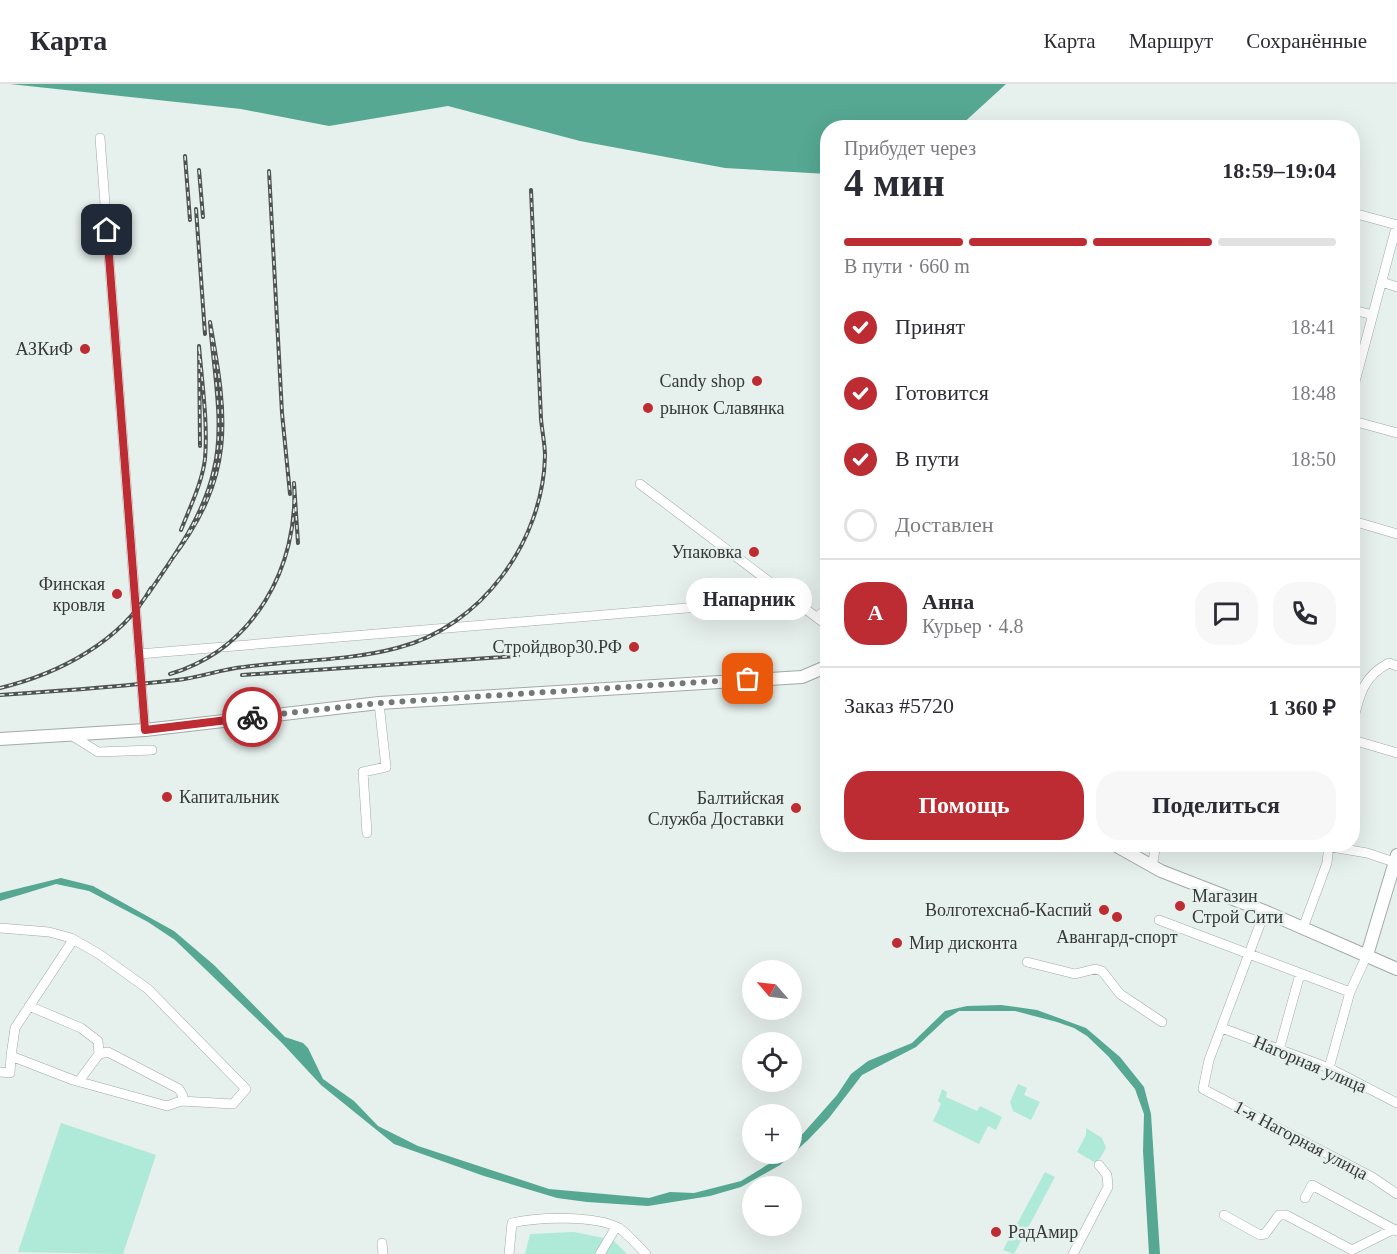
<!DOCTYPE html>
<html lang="ru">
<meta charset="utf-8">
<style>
body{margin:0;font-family:"Times New Roman",serif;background:#f7f7f7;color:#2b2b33;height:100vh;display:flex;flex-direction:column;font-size:22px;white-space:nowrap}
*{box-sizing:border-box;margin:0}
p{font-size:20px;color:#7c7c81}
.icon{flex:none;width:33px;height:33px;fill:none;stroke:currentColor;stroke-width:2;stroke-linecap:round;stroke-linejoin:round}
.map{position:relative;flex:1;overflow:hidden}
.drawer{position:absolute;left:820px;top:36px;width:540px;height:732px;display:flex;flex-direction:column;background:#fff;border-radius:24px;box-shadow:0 6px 24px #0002}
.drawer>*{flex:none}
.needle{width:39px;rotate:298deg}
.controls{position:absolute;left:742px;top:876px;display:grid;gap:12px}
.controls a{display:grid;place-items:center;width:60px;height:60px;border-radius:50%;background:#fff;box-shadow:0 6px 24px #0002;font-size:30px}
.pin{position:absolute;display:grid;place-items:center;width:51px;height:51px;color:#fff;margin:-26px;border-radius:12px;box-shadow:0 3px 9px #0006}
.courier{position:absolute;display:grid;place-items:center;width:60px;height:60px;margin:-30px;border:4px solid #bc2c32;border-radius:50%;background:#fff;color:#222;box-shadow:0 2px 8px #0007}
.bubble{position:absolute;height:42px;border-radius:21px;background:#fff;box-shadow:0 6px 24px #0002;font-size:20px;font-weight:700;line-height:42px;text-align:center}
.head em{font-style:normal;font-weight:700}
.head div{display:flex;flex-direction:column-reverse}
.head{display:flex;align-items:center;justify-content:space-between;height:102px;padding:0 24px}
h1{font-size:39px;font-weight:700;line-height:45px}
.bar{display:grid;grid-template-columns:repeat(4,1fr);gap:9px 6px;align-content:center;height:72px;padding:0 24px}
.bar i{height:8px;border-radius:4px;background:#e1e1e2}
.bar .on{background:#bc2c32}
.bar p{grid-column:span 4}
.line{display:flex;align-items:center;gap:15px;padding:0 24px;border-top:2px solid #e1e1e2}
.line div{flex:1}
.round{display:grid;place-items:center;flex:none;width:63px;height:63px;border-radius:24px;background:#f7f7f7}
ol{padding:0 24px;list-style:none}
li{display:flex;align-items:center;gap:18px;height:66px}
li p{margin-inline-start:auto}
li .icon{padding:6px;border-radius:50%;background:#bc2c32;color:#fff;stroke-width:4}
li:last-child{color:#7c7c81}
li i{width:33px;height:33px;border:3px solid #e1e1e2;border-radius:50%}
.cta{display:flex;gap:12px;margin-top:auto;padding:12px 24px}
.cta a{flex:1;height:69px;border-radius:24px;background:#bc2c32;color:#fff;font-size:24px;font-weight:700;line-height:69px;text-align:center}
.cta a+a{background:#f7f7f7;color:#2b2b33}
header{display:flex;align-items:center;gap:36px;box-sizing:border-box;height:84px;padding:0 30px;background:#fff;border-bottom:2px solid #e1e1e2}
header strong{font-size:28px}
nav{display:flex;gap:33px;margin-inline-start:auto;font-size:21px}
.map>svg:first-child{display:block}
.green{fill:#afe9d7}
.water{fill:#56a892}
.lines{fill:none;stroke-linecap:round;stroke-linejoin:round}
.minor-casing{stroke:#a0aaa6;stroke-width:10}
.major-casing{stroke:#a0aaa6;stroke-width:14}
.minor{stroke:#fff;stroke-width:9}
.major{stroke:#fff;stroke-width:12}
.rail-casing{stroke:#4e5351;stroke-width:4}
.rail{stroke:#e6f0ed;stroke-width:1.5;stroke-dasharray:4.5;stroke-linecap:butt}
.done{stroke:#737977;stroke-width:6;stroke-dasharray:0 10.8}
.route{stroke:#bc2c32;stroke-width:8}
.poi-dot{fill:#bc2c32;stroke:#e6f0ed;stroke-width:2}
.labels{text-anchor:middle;stroke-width:5;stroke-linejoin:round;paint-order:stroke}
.poi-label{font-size:18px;fill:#353937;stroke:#e6f0ed;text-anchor:end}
.street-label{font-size:18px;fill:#353937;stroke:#e6f0ed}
</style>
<header>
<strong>Карта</strong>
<nav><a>Карта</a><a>Маршрут</a><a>Сохранённые</a></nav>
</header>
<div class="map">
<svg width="1397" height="1170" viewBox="0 0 1397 1170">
<rect width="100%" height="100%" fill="#e6f0ed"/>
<!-- green -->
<path class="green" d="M1018 1000 1027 1004 1024 1011 1040 1018 1031 1036 1013 1027 1010 1018Z
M942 1005 947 1008 946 1013 977 1027 980 1022 1002 1033 996 1046 988 1042 979 1060 933 1037 941 1020 938 1017Z
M61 1039 156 1071 123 1170 18 1168Z
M1086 1044 1102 1054 1106 1064 1099 1076 1094 1078 1077 1068 1086 1051Z
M1045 1088 1055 1093 1014 1170 1003 1166Z
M574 1148 613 1156 627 1170H525L530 1150Z"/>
<!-- water -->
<path class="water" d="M10 0H1006L959 43 828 44V90L725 84 580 57 448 22 329 42 241 25Z
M61 794 93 802 174 847 214 881 285 953 303 959 308 964 323 995 354 1017 378 1042 418 1062 549 1105 649 1114 670 1108 694 1109 741 1097 785 1070H792V1062L837 1011 851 990 868 977 912 959 945 927 967 922 1001 921 1037 926 1086 944 1120 973 1144 1003 1151 1030 1160 1170H1149L1143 1067 1144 1030 1135 1005 1108 972 1087 952 1074 944 1057 938 1015 927H959L946 935 916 963 862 991 829 1034 808 1056 780 1081 741 1103 710 1112 648 1122 587 1118 557 1114 484 1092 394 1060 321 1001 282 959 175 856 148 838 89 807 56 800 0 817V809Z"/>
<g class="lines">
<!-- minor casing -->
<g class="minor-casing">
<path id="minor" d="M100 54 145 646
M1353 129 1397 141
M1382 198 1397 203
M1353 226 1373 231
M1353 305 1397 140
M1353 337 1397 349
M640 400 828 542
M1353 437 1397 450
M817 533 828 524
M139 570 793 515
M1353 638C1359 612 1363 592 1389 579L1397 582
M71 651 98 668 152 666
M1353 656 1397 669
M367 749 363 688 386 683 379 619
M1314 760 1367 769 1397 779
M1152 783 1156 760
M1265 827 1209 976 1203 1005 1372 1093 1397 1110
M1159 836 1350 908
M0 844 49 848 71 854 99 870 148 905 246 1005 233 1020 181 1017 167 1022 73 996 11 972 10 989 0 988
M1303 844 1327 779 1329 760
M1027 878 1075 890 1095 885 1102 887 1120 910 1162 938
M29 922 81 944 98 957 99 970 79 997
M1222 944 1329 984 1397 1019
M1279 966 1300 890
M99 970 108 968 179 1005 183 1012 181 1017
M11 972 15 944 73 856
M1329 984 1350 908 1367 871
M1305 1114 1312 1101 1397 1147
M1224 1131 1260 1151 1265 1150 1279 1131H1286L1352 1166 1394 1145
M382 1159 383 1170
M509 1170 512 1139C538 1133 595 1131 619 1144 629 1151 637 1161 646 1170
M600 1170 616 1143
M1073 1170 1108 1103 1107 1091 1099 1081"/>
</g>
<!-- major casing -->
<g class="major-casing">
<path id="major" d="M0 655 145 646 379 619 802 593 828 582
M1113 760 1161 787 1264 827 1397 885
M1367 871 1397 771"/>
</g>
<!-- minor -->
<use href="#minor" class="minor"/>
<!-- major -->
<use href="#major" class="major"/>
<!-- rail casing -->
<g class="rail-casing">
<path id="rail" d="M185 72 190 136
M199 86 203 133
M269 87 282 329 290 410
M196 125 205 250
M181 446C190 423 202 399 205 375 208 338 202 299 199 262L200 362
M148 510C174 472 204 432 214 385 225 341 213 283 210 238 228 337 235 392 171 476
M170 590C254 565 299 483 294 399L298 459
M242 591 518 572
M0 604C58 590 121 558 151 504
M0 611C59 607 118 603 177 596 199 594 221 585 244 583 295 576 348 577 397 564 481 543 543 458 545 372 545 360 542 347 541 335L531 106"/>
</g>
<!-- rail -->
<use href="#rail" class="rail"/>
</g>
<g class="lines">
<!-- done -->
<path class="done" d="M252 633 379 619 748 595"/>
<!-- route -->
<path class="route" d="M107 146 145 646 252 633"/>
</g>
<!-- markers -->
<g class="poi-dot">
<circle cx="85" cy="265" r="6"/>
<circle cx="757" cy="297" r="6"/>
<circle cx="648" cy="324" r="6"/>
<circle cx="754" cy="468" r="6"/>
<circle cx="117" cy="510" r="6"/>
<circle cx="634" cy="563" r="6"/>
<circle cx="167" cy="713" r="6"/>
<circle cx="796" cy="724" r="6"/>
<circle cx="1180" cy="822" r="6"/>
<circle cx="1104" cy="826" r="6"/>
<circle cx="1117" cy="833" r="6"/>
<circle cx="897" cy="859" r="6"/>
<circle cx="996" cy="1148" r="6"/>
</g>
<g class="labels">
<!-- poi labels -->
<g class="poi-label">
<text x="73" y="271">АЗКиФ</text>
<text x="745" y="303">Candy shop</text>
<text x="660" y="330" text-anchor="start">рынок Славянка</text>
<text x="742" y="474">Упаковка</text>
<text x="105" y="506">Финская<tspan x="105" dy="21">кровля</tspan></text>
<text x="622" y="569">Стройдвор30.РФ</text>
<text x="179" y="719" text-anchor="start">Капитальник</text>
<text x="784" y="720">Балтийская<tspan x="784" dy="21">Служба Доставки</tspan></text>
<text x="1192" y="818" text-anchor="start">Магазин<tspan x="1192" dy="21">Строй Сити</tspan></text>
<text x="1092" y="832">Волготехснаб-Каспий</text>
<text x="1117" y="859" text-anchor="middle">Авангард-cпорт</text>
<text x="909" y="865" text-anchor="start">Мир дисконта</text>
<text x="1008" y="1154" text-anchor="start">РадАмир</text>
</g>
<!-- street labels -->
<g class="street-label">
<text transform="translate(1310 980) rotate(23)" y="6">Нагорная улица</text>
<text transform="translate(1301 1056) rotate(28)" y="6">1-я Нагорная улица</text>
</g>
</g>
</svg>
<div class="controls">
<a><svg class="needle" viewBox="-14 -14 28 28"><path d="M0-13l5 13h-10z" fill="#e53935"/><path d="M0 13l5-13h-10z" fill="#7c7c81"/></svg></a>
<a><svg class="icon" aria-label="locate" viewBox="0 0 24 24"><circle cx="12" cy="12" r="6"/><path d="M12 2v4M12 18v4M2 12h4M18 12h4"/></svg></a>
<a>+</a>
<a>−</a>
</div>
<div class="pin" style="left:748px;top:595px;background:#ea580c"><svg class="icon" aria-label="bag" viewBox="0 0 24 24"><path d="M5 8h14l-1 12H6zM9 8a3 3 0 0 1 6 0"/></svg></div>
<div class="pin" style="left:107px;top:146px;background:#1f2937"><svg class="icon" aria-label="home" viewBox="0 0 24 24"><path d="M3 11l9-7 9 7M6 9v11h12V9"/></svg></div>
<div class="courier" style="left:252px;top:633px"><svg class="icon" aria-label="bike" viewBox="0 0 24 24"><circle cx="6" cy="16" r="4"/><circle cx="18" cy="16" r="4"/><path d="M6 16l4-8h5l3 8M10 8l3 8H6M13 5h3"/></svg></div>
<div class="bubble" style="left:686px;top:494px;width:126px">Напарник</div>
<section class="drawer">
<div class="head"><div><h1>4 мин</h1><p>Прибудет через</p></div><em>18:59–19:04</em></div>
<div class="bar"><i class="on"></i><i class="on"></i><i class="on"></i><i></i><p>В пути · 660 m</p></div>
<ol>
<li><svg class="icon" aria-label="check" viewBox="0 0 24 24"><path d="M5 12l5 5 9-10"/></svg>Принят<p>18:41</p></li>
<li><svg class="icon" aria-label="check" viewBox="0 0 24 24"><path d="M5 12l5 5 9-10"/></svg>Готовится<p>18:48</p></li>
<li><svg class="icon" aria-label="check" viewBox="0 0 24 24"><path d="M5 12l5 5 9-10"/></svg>В пути<p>18:50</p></li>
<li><i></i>Доставлен</li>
</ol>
<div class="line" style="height:108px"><b class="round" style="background:#bc2c32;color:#fff">А</b><div><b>Анна</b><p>Курьер · 4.8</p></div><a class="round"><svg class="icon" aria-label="chat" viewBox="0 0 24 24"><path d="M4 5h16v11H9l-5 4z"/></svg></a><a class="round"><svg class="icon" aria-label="phone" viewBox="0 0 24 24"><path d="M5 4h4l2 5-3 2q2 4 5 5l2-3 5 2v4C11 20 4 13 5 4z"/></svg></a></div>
<div class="line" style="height:78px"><div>Заказ #5720</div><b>1 360 ₽</b></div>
<div class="cta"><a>Помощь</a><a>Поделиться</a></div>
</section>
</div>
